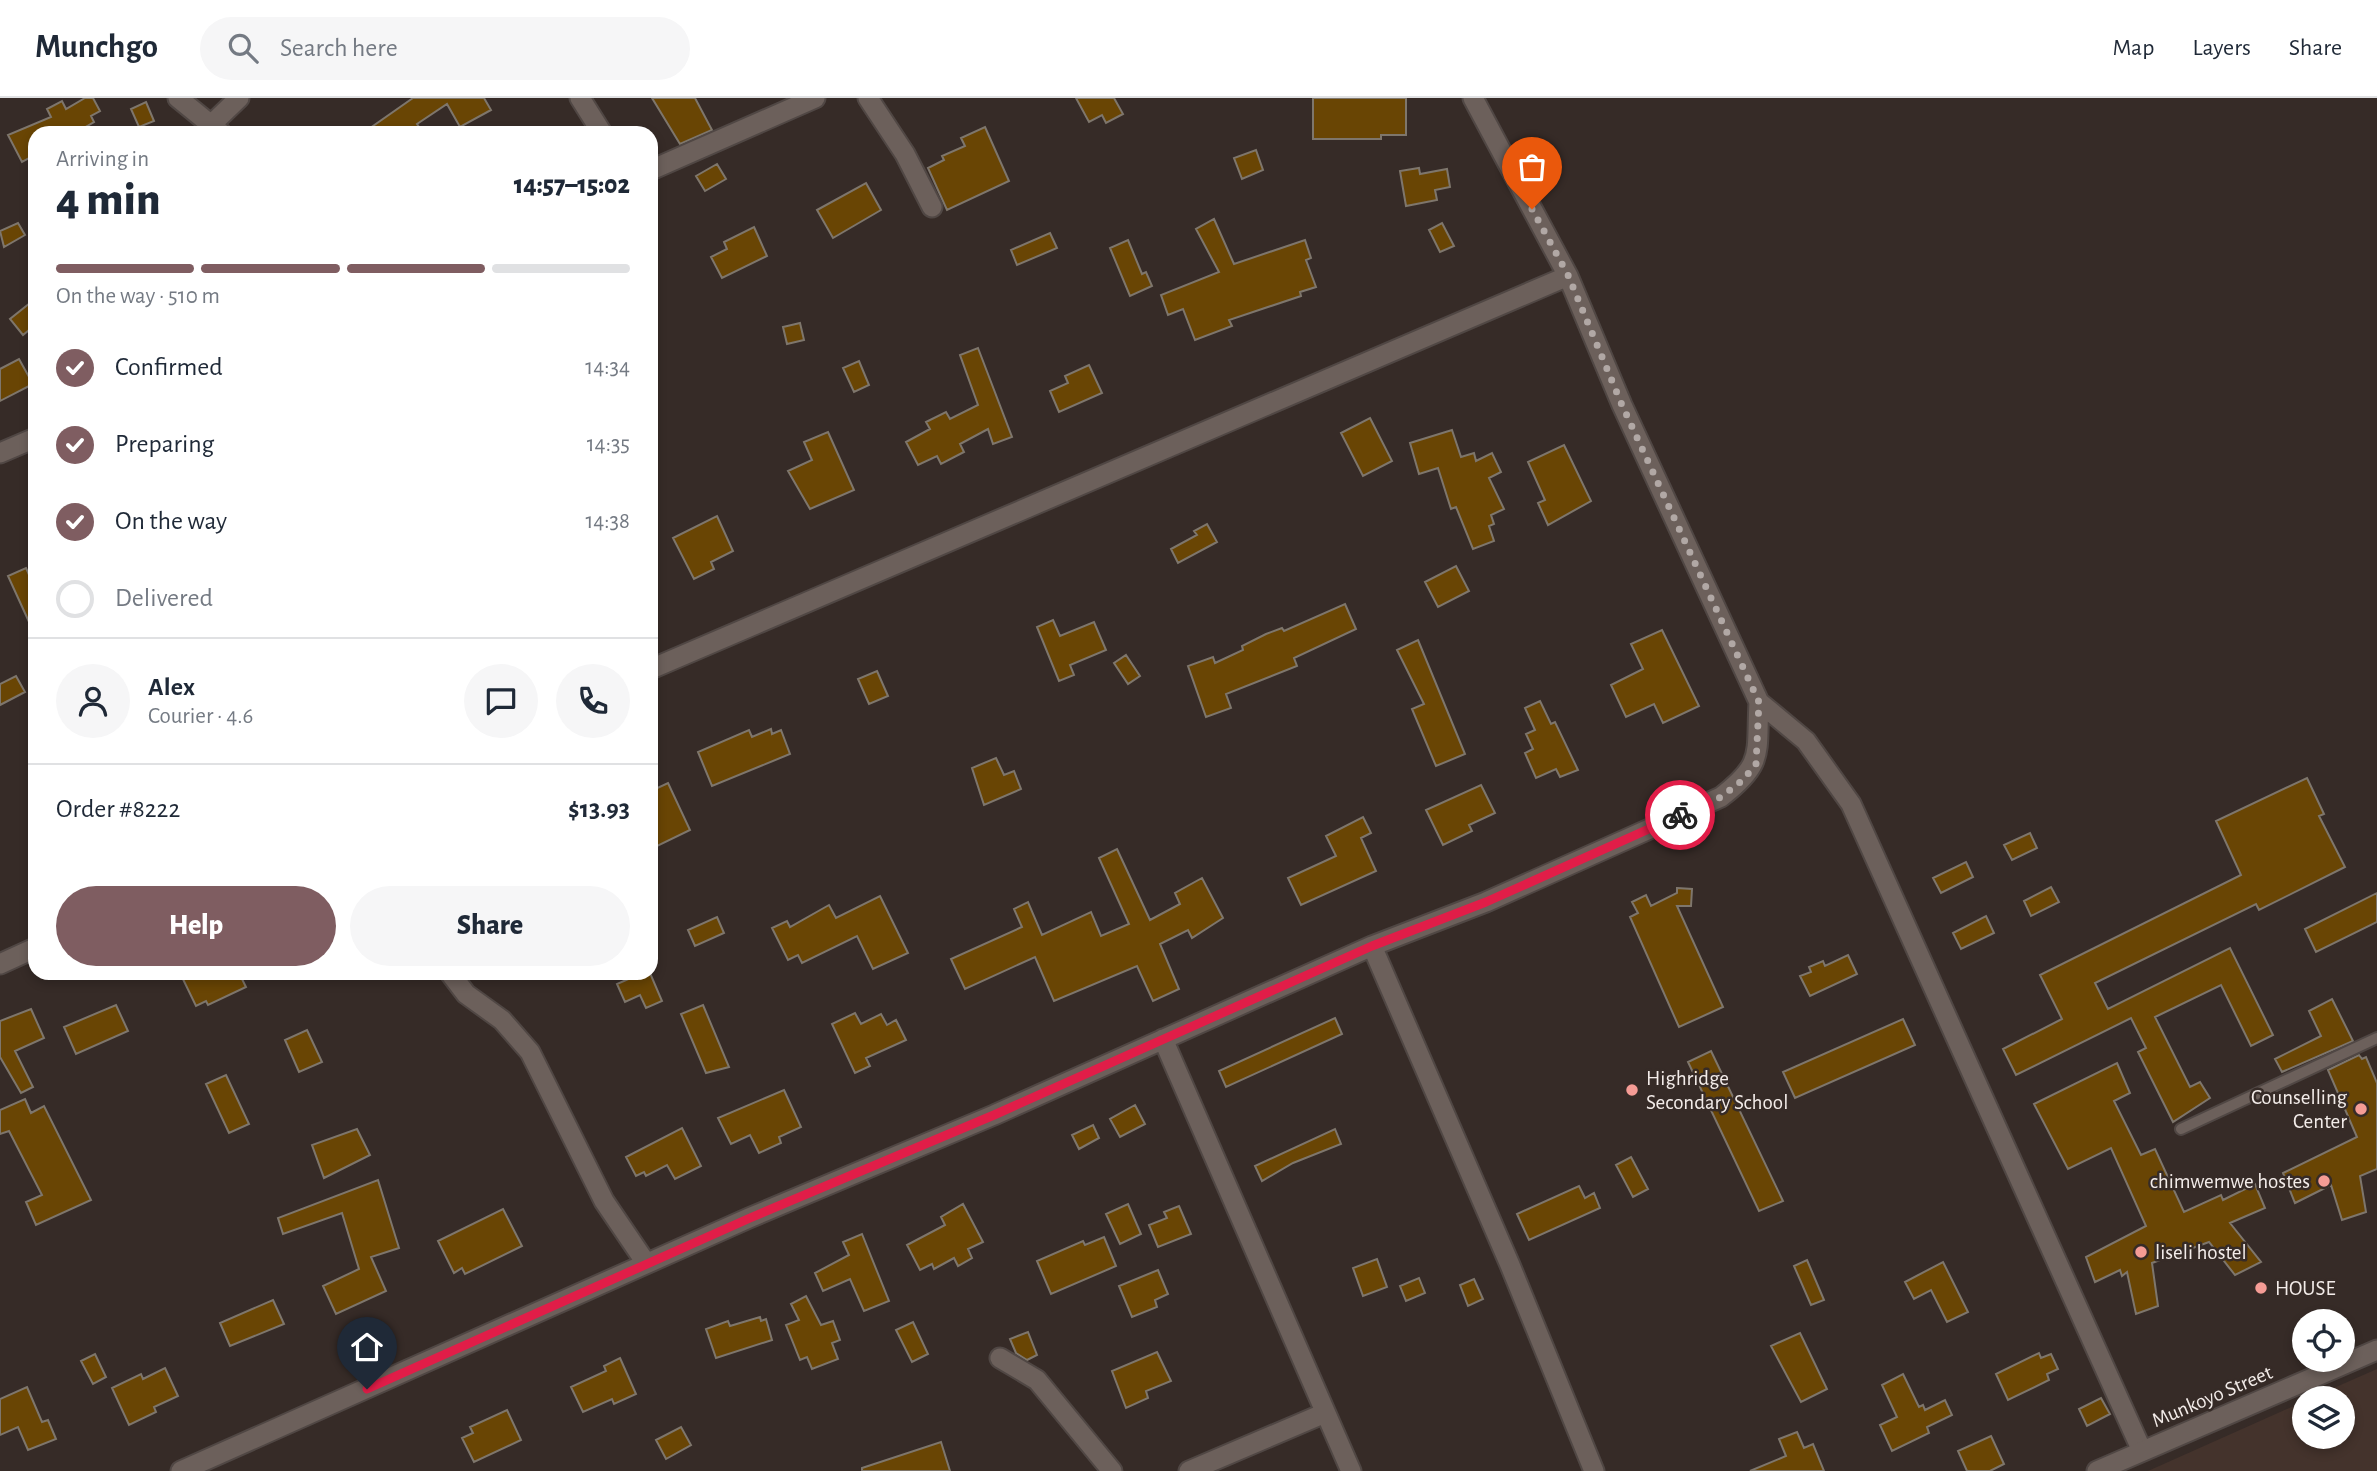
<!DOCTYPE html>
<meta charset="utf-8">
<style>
body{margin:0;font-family:"Alegreya Sans",sans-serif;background:#f6f6f7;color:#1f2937;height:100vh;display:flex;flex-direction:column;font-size:26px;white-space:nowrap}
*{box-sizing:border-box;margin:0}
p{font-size:23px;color:#747a83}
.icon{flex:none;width:38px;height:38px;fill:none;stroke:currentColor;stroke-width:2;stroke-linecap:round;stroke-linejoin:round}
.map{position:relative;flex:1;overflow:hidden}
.drawer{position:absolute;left:28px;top:28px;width:630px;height:854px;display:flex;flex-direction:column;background:#fff;border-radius:21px;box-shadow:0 4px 10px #0003}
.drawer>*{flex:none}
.tools{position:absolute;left:2292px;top:1211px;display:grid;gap:14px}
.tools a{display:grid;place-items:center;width:63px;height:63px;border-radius:50%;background:#fff;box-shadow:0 4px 10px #0003;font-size:35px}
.pin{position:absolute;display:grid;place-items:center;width:60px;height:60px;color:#fff;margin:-72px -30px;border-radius:50% 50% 50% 0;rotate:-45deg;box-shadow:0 0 7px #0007}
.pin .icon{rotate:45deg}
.courier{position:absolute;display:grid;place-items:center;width:70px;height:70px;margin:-35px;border:5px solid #e11d48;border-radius:50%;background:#fff;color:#222;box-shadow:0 2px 9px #0007}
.headline em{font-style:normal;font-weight:800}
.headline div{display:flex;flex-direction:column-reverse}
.headline{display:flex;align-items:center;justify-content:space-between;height:119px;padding:0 28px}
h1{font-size:46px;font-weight:800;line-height:52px}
.bar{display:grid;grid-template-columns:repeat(4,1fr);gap:10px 7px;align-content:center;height:84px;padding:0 28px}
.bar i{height:9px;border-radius:5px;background:#e0e1e3}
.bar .selected{background:#7f5d61}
.bar p{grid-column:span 4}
.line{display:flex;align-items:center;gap:18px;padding:0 28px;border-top:2px solid #e0e1e3}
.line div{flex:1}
.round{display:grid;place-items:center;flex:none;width:74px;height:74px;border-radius:37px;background:#f6f6f7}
ol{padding:0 28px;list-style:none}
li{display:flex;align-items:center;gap:21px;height:77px}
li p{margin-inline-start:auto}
li .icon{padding:7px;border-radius:50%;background:#7f5d61;color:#fff;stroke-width:4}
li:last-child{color:#747a83}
li i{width:38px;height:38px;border:4px solid #e0e1e3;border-radius:50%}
.primary-button{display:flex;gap:14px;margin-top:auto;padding:14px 28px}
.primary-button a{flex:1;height:80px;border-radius:42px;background:#7f5d61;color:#fff;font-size:28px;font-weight:800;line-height:80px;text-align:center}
.primary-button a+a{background:#f6f6f7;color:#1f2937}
header{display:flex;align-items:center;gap:42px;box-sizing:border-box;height:98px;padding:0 35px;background:#fff;border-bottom:2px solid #e0e1e3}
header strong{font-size:33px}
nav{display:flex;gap:38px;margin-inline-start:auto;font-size:24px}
.search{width:490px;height:63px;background:#f6f6f7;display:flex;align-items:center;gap:18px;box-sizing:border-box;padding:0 24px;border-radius:38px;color:#747a83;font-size:26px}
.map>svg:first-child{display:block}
.built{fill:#44332c}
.building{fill:#694504;stroke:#7e766c;stroke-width:2}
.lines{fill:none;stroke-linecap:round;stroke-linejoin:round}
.service-casing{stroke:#504744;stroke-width:14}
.minor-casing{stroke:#504744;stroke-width:23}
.tertiary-casing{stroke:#504744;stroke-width:23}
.service{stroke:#6c605b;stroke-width:10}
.minor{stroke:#6c605b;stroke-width:19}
.tertiary{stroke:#6c605b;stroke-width:19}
.done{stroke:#b1a8a5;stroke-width:7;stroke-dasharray:0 12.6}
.route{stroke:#e11d48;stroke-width:9}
.poi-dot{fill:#f59c95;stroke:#362b27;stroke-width:2.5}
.labels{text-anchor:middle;stroke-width:5;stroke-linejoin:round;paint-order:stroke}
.poi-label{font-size:21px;fill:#f3ece9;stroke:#362b27;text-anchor:start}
.street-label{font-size:21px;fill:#f3ece9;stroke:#362b27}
</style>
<header>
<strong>Munchgo</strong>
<div class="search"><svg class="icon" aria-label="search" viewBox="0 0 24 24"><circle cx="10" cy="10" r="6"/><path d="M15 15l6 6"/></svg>Search here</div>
<nav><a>Map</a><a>Layers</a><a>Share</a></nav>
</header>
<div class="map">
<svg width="2377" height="1373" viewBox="0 0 2377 1373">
<rect width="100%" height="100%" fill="#362b27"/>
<!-- built -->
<path class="built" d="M2377 1271V1373H2148L2305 1303V1339H2343V1300H2311Z"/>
<!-- building -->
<path class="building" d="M85 0H93L100 13 91 18 94 24 75 35H35V57L22 64 8 37 51 19 47 11 62 3 66 11Z
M413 0H484L491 12 460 29 447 6 417 26 423 35H363Z
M652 0H695L712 32 680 46Z
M1076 0H1114L1123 16 1106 25 1102 17 1089 24Z
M1313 0H1406V37H1381V41H1313Z
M146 4 154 23 139 29 131 11Z
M985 29 1009 83 947 112 928 70 944 62 942 58 965 48 961 40Z
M1256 52 1263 72 1242 81 1234 60Z
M717 66 726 81 705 93 696 78Z
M1419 70 1420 76 1447 71 1450 89 1435 92 1437 102 1406 108 1400 73Z
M866 85 881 112 833 140 817 112Z
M1214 121 1234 166 1305 142 1311 160 1306 162 1316 189 1300 194 1301 198 1229 222 1232 228 1195 242 1183 211 1168 217 1161 197 1219 174 1196 131Z
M18 125 25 137 4 149 0 133Z
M1442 125 1454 148 1440 154 1429 132Z
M754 129 767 158 722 180 711 159 727 151 724 144Z
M1050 135 1057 150 1017 167 1011 152Z
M1128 142 1142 176 1146 174 1152 188 1130 198 1110 150Z
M35 201V227L23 237 10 221Z
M800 225 804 242 787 246 783 229Z
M978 250 1012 339 993 346 988 331 960 346 964 354 941 366 937 358 918 367 906 344 930 331 926 324 946 314 950 321 978 307 960 257Z
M19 261 33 286 0 303V271Z
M859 263 869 287 854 294 843 270Z
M1089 267 1102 295 1059 314 1050 293 1068 285 1065 278Z
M1370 320 1392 363 1363 378 1341 335Z
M1452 332 1461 359 1474 355 1476 363 1492 355 1501 374 1489 380 1504 411 1491 417 1494 426 1489 428 1494 443 1473 451 1456 409 1451 411 1438 370 1419 376 1410 345Z
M828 334 854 392 810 411 788 373 812 362 804 344Z
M1564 347 1591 403 1548 427 1538 405 1545 402 1528 364Z
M717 418 733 453 711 464 714 471 694 481 673 440Z
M1207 426 1217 444 1178 465 1171 451 1197 437 1194 433Z
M1456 468 1469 493 1438 509 1425 484Z
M26 470 35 490V537L8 478Z
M1345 506 1356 531 1294 560 1297 568 1226 596 1231 610 1206 619 1188 568 1213 559 1215 565 1243 552 1242 548 1266 536 1282 530 1284 533Z
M1053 522 1060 538 1094 524 1106 552 1070 567 1074 577 1059 583 1037 529Z
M1662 532 1699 608 1663 625 1654 606 1626 619 1611 587 1643 571 1631 546Z
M1418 542 1465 656 1436 668 1412 611 1424 606 1397 552Z
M1126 557 1140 578 1128 586 1114 565Z
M877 573 888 598 869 606 858 581Z
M16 578 25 594 0 607V586Z
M1540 603 1551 626 1555 624 1578 672 1560 679 1556 671 1536 680 1525 655 1533 651 1526 636 1535 632 1525 610Z
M771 631 772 636 781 632 790 656 712 688 698 654 749 632 752 639Z
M996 660 1004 677 1014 673 1021 691 984 707 972 670Z
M2307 680 2324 716 2319 718 2345 769 2259 812 2256 806 2095 885 2108 911 2230 850 2273 937 2251 948 2221 887 2155 919 2190 989 2200 984 2210 1000 2173 1024 2138 954 2146 950 2131 920 2016 977 2003 951 2062 921 2040 877 2241 777 2216 723Z
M668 685 690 732 651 751V693Z
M1481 687 1495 715 1469 727 1472 733 1443 747 1426 712Z
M1363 719 1371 735 1361 740 1376 773 1301 807 1288 780 1336 758 1326 738Z
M2030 735 2037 750 2012 762 2004 747Z
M1117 751 1150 822 1180 806 1175 795 1202 780 1223 820 1192 840 1188 832 1160 846 1179 891 1153 903 1137 868 1054 903 1035 859 965 891 951 861 1022 829 1014 811 1028 804 1042 837 1091 814 1101 838 1129 826 1099 760Z
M1966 764 1973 779 1941 795 1933 780Z
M2051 789 2059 804 2031 818 2024 803Z
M1677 790 1692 791 1691 808H1677L1723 909 1679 929 1630 819 1638 815 1632 804 1646 797 1651 808 1677 795Z
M2377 795V824L2316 854 2305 831Z
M880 798 908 855 873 871 857 838 802 865 798 857 788 862 772 830 787 823 790 829 829 807 836 820Z
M1986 818 1994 835 1961 851 1953 835Z
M717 819 724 835 695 848 688 832Z
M1848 857 1857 876 1810 898 1800 878 1811 874 1809 869 1823 863 1825 868Z
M180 875H239L246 889 208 907 206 903 196 908Z
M642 875H650L662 903 646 910 640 897 625 904 617 886Z
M2332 901 2353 943 2282 974 2275 961 2321 938 2309 913Z
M116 907 128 933 76 956 64 929Z
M703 907 729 969 706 975 681 916Z
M31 911 44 940 15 953 33 989 21 995 0 959V923Z
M855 915 861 926 881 916 887 927 896 922 906 942 866 960 870 968 855 975 832 926Z
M1335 920 1342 936 1226 989 1219 973Z
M1903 921 1915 947 1795 1000 1783 974Z
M307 932 322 964 299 974 285 942Z
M1711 953 1783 1103 1759 1113 1688 964Z
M2359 957 2362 961 2366 959 2377 985V1071L2360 1078 2366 1114 2342 1122 2331 1087 2295 1105 2283 1075 2357 1039 2328 972Z
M2117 965 2130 995 2114 1003 2141 1057 2155 1051 2184 1114 2221 1097 2223 1102 2255 1086 2265 1110 2230 1125 2261 1164 2235 1177 2209 1144 2152 1165 2158 1208 2136 1216 2127 1174 2122 1178 2120 1172 2095 1184 2086 1159 2146 1128 2111 1050 2068 1071 2034 1006Z
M226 977 249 1026 229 1035 206 986Z
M784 992 801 1029 779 1039 781 1045 759 1055 750 1037 731 1046 718 1020Z
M25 1001 31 1015 44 1008 91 1102 36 1127 26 1104 42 1097 9 1033 0 1036V1012Z
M1135 1007 1145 1026 1120 1039 1110 1021Z
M1093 1027 1099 1040 1079 1051 1072 1037Z
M682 1030 701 1068 675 1081 667 1067 646 1078 644 1074 636 1078 626 1059Z
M357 1031 370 1057 324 1080 312 1047Z
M1335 1031 1341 1046 1293 1065 1262 1083 1255 1068Z
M1631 1059 1648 1091 1633 1099 1616 1067Z
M378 1082 399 1150 371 1159 386 1193 336 1216 323 1188 359 1171 342 1115 283 1136 278 1120Z
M1579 1088 1585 1100 1594 1095 1600 1110 1529 1142 1517 1116Z
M963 1106 983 1144 968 1151 972 1160 958 1168 954 1160 934 1171 932 1166 920 1172 907 1147 945 1127 941 1119Z
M1128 1106 1141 1136 1120 1146 1106 1116Z
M1179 1108 1191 1136 1158 1149 1149 1127 1167 1120 1164 1114Z
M503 1111 522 1148 465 1176 462 1170 454 1175 438 1143Z
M862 1136 889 1203 864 1213 850 1181 823 1193 815 1175 849 1157 843 1144Z
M1104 1139 1116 1168 1051 1196 1037 1163 1083 1143 1085 1147Z
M1377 1161 1387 1189 1363 1198 1353 1170Z
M1807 1162 1824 1202 1811 1207 1794 1168Z
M1943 1164 1968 1214 1947 1224 1931 1192 1914 1201 1905 1184Z
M1158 1172 1168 1196 1155 1202 1157 1209 1132 1219 1119 1188Z
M1419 1180 1425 1195 1406 1203 1400 1188Z
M1474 1181 1483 1201 1468 1208 1460 1187Z
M806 1198 821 1227 833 1223 840 1242 832 1245 838 1261 812 1271 807 1259 800 1262 786 1227 799 1222 791 1206Z
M273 1202 284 1226 230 1248 220 1225Z
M760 1219 761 1223 766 1221 772 1242 716 1260 706 1231 728 1223 730 1228Z
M913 1224 928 1256 912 1264 896 1232Z
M1028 1234 1037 1257 1027 1262 1016 1255 1010 1241Z
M1800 1235 1827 1291 1801 1304 1771 1248Z
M1157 1254 1171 1283 1146 1293 1148 1300 1126 1310 1112 1273Z
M2039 1255 2041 1260 2051 1256 2058 1271 2047 1276 2049 1282 2008 1302 1996 1276Z
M95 1256 106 1279 93 1286 81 1263Z
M620 1260 636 1296 614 1306 612 1301 583 1314 571 1289 606 1273 604 1268Z
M165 1270 178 1298 154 1309 156 1314 129 1327 112 1290 141 1276 143 1281Z
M1903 1276 1919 1309 1923 1307 1925 1312 1945 1302 1952 1317 1927 1329 1929 1335 1892 1353 1880 1327 1897 1319 1882 1287Z
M27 1289 42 1324 48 1322 56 1341 28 1352 18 1329 0 1337V1301Z
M2101 1300 2110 1316 2087 1328 2079 1311Z
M507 1312 521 1342 474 1364 462 1340 473 1335 470 1329Z
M681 1329 691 1347 666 1361 656 1342Z
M1797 1334 1804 1350 1813 1346 1824 1373H1750L1786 1358 1779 1341Z
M1991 1338 2004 1366 1990 1373H1967L1958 1353Z
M941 1344 950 1373H862V1370Z"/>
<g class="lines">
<!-- service casing -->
<g class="service-casing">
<path id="service" d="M2181 1031 2377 940"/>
</g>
<!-- minor casing -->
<g class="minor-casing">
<path id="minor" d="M178 0 221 35
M580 0 602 35
M868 0 905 56 932 109
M1473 0 1568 178 1622 307 1759 604 1806 643 1851 706 2142 1353
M212 26 239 0
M651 72 815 0
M0 355 35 340
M651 571 1568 178
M1372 848 1510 1167 1594 1373
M0 866 35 850
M450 875 466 896 502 922 530 954 604 1103 646 1165
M1163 941 1351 1373
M1000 1260 1037 1282 1112 1373
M181 1373 749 1120 994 1017 1372 848 1486 804 1721 699C1765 665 1756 656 1759 604
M1189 1373 1325 1315"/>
</g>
<!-- tertiary casing -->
<g class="tertiary-casing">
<path id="tertiary" d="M2097 1373 2377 1252"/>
</g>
<!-- service -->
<use href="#service" class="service"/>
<!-- minor -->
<use href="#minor" class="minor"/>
<!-- tertiary -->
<use href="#tertiary" class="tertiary"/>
</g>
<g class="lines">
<!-- done -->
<path class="done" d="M1532 111 1568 177 1622 307 1759 604 1756 666 1743 682 1721 699 1680 717"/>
<!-- route -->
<path class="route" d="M367 1291 750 1120 994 1017 1372 848 1486 804 1680 717"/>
</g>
<!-- markers -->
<g class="poi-dot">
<circle cx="1632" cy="992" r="7"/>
<circle cx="2361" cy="1011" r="7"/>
<circle cx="2324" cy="1083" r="7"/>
<circle cx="2141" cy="1154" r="7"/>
<circle cx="2261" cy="1190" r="7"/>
</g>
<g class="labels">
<!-- poi labels -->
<g class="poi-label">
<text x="1646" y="987">Highridge<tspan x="1646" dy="24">Secondary School</tspan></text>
<text x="2347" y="1006" text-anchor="end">Counselling<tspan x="2347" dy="24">Center</tspan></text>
<text x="2310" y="1090" text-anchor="end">chimwemwe hostes</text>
<text x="2155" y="1161">liseli hostel</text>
<text x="2275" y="1197">HOUSE</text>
</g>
<!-- street labels -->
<g class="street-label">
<text transform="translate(2212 1298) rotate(-23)" y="7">Munkoyo Street</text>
</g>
</g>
</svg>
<div class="tools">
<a><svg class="icon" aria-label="locate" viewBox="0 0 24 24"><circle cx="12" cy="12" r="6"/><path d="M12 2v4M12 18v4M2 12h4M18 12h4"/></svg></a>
<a><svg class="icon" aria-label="layers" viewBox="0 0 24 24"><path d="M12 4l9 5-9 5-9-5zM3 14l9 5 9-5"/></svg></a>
</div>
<div class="pin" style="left:1532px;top:111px;background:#ea580c"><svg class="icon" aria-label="bag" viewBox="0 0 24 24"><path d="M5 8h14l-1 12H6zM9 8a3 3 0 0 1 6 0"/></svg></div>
<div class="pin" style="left:367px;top:1291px;background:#1f2937"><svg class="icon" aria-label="home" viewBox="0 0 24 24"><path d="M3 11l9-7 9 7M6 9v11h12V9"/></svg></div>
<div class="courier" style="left:1680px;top:717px"><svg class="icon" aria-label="bike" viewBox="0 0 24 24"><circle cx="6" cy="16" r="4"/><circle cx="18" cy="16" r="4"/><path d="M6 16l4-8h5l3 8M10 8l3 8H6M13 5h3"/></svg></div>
<section class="drawer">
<div class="headline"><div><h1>4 min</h1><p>Arriving in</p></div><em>14:57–15:02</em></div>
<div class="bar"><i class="selected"></i><i class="selected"></i><i class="selected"></i><i></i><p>On the way · 510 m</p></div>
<ol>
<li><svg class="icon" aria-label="check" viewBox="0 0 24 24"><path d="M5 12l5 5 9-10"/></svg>Confirmed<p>14:34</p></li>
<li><svg class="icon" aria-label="check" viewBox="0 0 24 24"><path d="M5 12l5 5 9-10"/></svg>Preparing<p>14:35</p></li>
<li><svg class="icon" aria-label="check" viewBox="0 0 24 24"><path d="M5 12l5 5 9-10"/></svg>On the way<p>14:38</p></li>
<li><i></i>Delivered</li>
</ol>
<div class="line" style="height:126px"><a class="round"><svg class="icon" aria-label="person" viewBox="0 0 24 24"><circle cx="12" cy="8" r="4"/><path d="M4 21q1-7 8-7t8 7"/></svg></a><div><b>Alex</b><p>Courier · 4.6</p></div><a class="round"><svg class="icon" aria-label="chat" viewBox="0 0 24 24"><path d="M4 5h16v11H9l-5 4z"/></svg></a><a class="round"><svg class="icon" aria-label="phone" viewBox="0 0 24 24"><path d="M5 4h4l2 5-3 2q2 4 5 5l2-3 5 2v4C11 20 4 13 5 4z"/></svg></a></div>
<div class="line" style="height:91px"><div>Order #8222</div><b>$13.93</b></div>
<div class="primary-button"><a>Help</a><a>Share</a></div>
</section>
</div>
